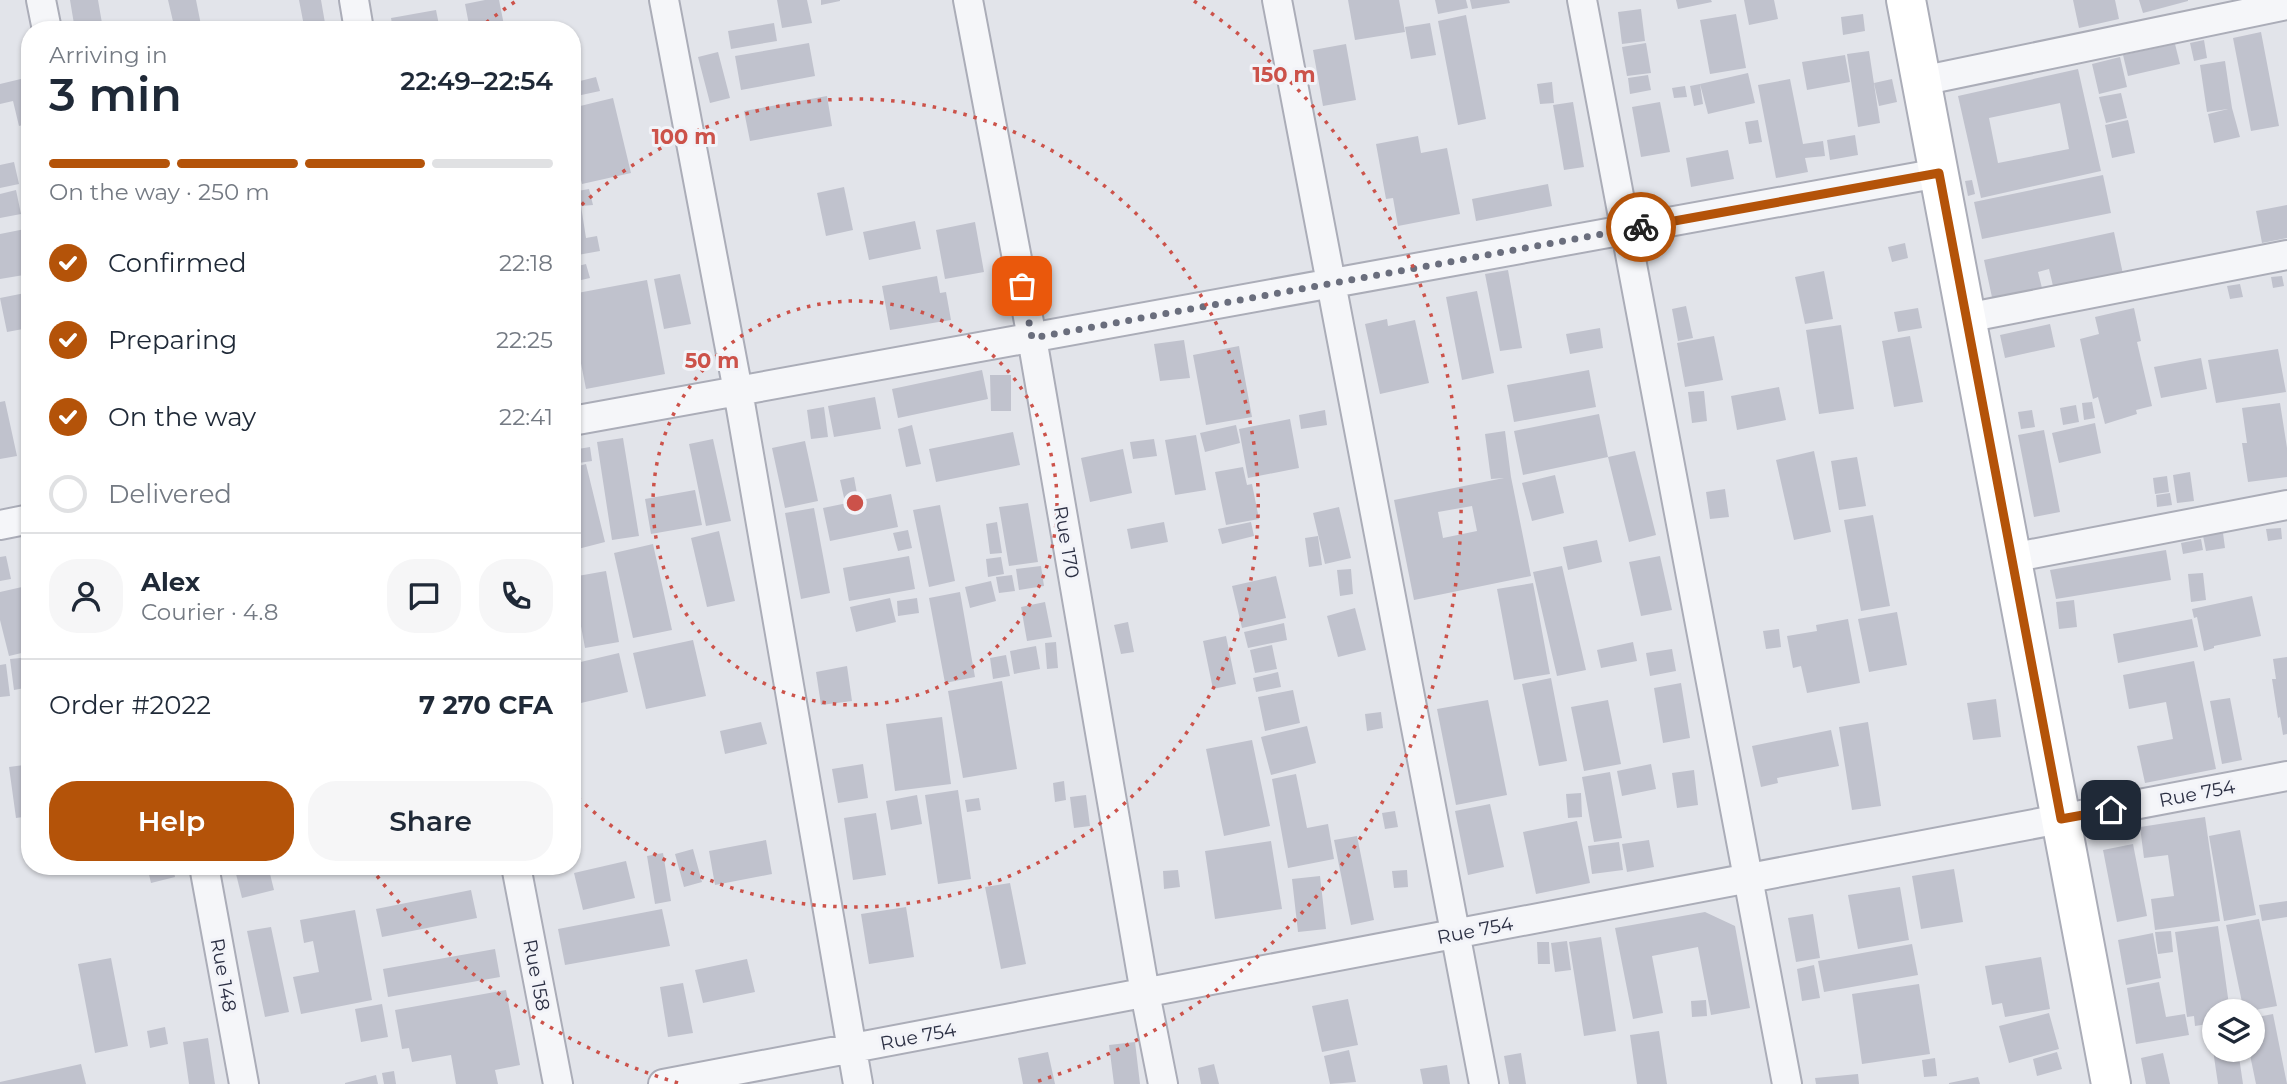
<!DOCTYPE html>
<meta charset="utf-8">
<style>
body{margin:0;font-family:Montserrat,sans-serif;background:#f6f6f7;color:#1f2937;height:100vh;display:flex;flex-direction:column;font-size:26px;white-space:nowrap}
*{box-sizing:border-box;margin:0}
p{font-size:23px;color:#747a83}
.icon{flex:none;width:38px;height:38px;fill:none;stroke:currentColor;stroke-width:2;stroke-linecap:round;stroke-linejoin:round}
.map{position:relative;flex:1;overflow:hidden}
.drawer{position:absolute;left:21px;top:21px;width:560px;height:854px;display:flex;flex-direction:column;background:#fff;border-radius:28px;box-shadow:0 2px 5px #0004}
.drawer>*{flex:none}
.buttons{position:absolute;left:2202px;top:999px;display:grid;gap:14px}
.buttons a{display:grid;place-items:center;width:63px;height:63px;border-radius:50%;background:#fff;box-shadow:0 2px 5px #0004;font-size:35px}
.pin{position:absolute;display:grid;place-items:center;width:60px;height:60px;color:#fff;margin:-30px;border-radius:14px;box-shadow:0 4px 10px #0006}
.courier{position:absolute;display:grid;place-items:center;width:70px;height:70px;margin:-35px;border:5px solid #b45309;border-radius:50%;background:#fff;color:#222;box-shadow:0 2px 9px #0007}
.overview em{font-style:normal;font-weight:600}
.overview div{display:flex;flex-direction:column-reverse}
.overview{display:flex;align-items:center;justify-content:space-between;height:119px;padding:0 28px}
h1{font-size:46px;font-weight:600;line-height:52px}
.bar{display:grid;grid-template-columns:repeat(4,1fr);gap:10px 7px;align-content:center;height:84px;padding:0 28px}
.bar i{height:9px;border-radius:5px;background:#e0e1e3}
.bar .on{background:#b45309}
.bar p{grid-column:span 4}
.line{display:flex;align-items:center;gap:18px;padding:0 28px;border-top:2px solid #e0e1e3}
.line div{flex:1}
.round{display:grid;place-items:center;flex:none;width:74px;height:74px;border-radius:28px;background:#f6f6f7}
ol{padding:0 28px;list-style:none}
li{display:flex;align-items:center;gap:21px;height:77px}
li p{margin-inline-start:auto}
li .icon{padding:7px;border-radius:50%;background:#b45309;color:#fff;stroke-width:4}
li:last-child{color:#747a83}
li i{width:38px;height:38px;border:4px solid #e0e1e3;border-radius:50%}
.button{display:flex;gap:14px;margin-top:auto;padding:14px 28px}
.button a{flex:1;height:80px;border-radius:28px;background:#b45309;color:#fff;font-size:28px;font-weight:600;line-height:80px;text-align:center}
.button a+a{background:#f6f6f7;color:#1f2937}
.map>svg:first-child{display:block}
.building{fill:#c0c2cd;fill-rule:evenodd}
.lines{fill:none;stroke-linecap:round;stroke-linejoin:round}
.street-casing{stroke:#abadb8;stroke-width:32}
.secondary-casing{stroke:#abadb8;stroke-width:42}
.street{stroke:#f5f6f9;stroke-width:28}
.secondary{stroke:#fff;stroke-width:38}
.done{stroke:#6a6e7d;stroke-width:7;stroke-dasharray:0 12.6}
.route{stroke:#b45309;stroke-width:9}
.ring{fill:none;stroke:#cc524a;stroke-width:3.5;stroke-dasharray:3.5 7}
.labels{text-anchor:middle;stroke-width:6;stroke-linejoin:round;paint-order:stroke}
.street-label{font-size:19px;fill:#2a2e42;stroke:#f2f3f8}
.centre{fill:#cc524a;stroke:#f2f3f8;stroke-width:3.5}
.ring-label{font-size:21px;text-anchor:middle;font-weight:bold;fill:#cc524a;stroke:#f2f3f8;stroke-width:6;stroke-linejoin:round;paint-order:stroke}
</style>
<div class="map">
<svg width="2287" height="1084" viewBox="0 0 2287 1084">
<rect width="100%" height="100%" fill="#e2e4ea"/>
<!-- building -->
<path class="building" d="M70 0H98L103 29 75 30Z
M168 0H196L202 30H175Z
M299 0H321L325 23 304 26Z
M485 0H499L505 30H470L465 4Z
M777 0H807L812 23 782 28Z
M821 0H840V1L821 5Z
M1348 0H1399L1405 32 1355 40Z
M1435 0H1466L1468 8 1438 14Z
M1470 0H1509L1510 3 1472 9Z
M1676 0H1711L1712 2 1678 9Z
M1744 0H1774L1778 19 1749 25Z
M2073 0H2115L2119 19 2079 28Z
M2139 0H2188V1L2143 13Z
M1641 9 1645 41 1622 44 1618 12Z
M436 10 440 30H393L391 18Z
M1736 14 1746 68 1710 74 1700 20Z
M1863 14 1865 31 1843 35 1841 17Z
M1466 15 1486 119 1458 125 1438 21Z
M774 23 777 41 731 49 728 31Z
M1430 23 1436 55 1411 59 1405 27Z
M2261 32 2279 126 2251 131 2233 38Z
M2204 40 2207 58 2194 61 2190 43Z
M809 43 815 76 741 90 735 56Z
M1646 43 1651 73 1627 76 1622 47Z
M1346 44 1356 100 1323 106 1313 50Z
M2175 44 2180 64 2128 76 2123 55Z
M1869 51 1880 123 1858 127 1847 54Z
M718 52 730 98 710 103 698 57Z
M1845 55 1850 82 1807 90 1802 62Z
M2120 57 2127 87 2099 94 2092 64Z
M2225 61 2232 108 2240 137 2214 143 2208 114 2228 109 2207 112 2200 65Z
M2078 69 2101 171 1981 198 1958 96ZM2060 103 2069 149 1998 163 1989 118Z
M1748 73 1755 103 1708 114 1700 84Z
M1648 75 1651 90 1630 94 1628 78Z
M596 77 600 91 572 97V83Z
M25 78 30 97V123L19 126 13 101 0 104V84Z
M1790 79 1803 144 1823 141 1825 156 1805 158 1808 172 1776 178 1758 85Z
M1892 79 1897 102 1879 106 1874 83Z
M1552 82 1554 103 1540 104 1537 84Z
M1700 84 1703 104 1694 106 1690 86Z
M1685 86 1687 97 1674 98 1672 88Z
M2121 93 2127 118 2106 123 2099 97Z
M827 96 832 126 750 141 744 111Z
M613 98 631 173 582 184 572 143V108Z
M1573 102 1584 167 1564 170 1553 105Z
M1660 102 1670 152 1641 157 1632 107Z
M1758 120 1762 142 1749 144 1745 122Z
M2128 120 2135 153 2112 158 2105 125Z
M30 128V139L24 140 22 130Z
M1855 135 1858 155 1830 160 1827 140Z
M1418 136 1421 153 1447 148 1460 214 1398 226 1393 198 1386 199 1376 144Z
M1728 150 1734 179 1691 187 1686 158Z
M14 162 19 184 0 188V165Z
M2103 175 2111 213 1982 239 1974 202Z
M1972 180 1975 194 1968 196 1965 181Z
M1548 184 1552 206 1476 221 1472 199Z
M844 187 853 230 826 236 817 193Z
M589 189 593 205 581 206 586 238 597 236 600 251 572 256V192Z
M16 190 21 214 0 218V194Z
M2287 205V238L2262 243 2256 211Z
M915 221 921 249 869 260 863 232Z
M975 222 984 272 945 279 936 230Z
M30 228V274L0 279V234Z
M2114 232 2123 274 1993 302 1984 260ZM2049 269 2053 286 2042 288 2038 272Z
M1905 243 1908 258 1892 262 1888 247Z
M586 264 590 278 577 281 574 267Z
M1508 270 1522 348 1500 351 1485 274Z
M1824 271 1833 319 1805 324 1795 277Z
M680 274 691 324 664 329 654 279Z
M937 276 940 293 946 292 951 320 890 330 882 286Z
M2282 276 2284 286 2273 288 2271 277Z
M647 280 665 374 586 389 572 317V294Z
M2240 284 2243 297 2230 299 2227 286Z
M1477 291 1494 373 1462 380 1446 297Z
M30 292V321L22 323 23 329 7 332 0 298Z
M1686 306 1693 338 1678 341 1672 309Z
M1918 308 1922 328 1898 332 1894 312Z
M2134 308 2141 341 2137 342 2152 406 2136 410 2137 414 2105 424 2098 397 2093 399 2080 339 2099 334 2095 317Z
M1387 319 1388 326 1415 320 1429 383 1380 394 1365 324Z
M2050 324 2055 347 2005 358 2000 335Z
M1841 325 1854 409 1819 414 1806 330Z
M1600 328 1603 348 1570 354 1566 334Z
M1714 336 1723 380 1685 387 1677 343Z
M1910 336 1923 402 1894 407 1882 341Z
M1184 340 1190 378 1160 381 1154 344Z
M1239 346 1252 417 1206 425 1193 355Z
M2278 349 2286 392 2216 403 2208 360Z
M2201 358 2207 389 2161 398 2154 367Z
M572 365 578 389 572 390Z
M982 370 988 399 898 418 892 389Z
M1589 370 1596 407 1514 422 1507 385Z
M990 375H1011V411H991Z
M1779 387 1786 420 1737 430 1731 396Z
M1704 391 1707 421 1692 423 1688 392Z
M875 397 881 429 834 437 828 406Z
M5 401 17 456 0 459V402Z
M2092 402 2095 418 2084 420 2082 403Z
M2280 403 2287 448V477L2248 482 2242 443H2247L2242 408Z
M2076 405 2079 422 2063 425 2060 408Z
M824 407 828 437 811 439 807 410Z
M1325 410 1327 425 1301 429 1299 415Z
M2032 410 2035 427 2021 429 2018 412Z
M1599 414 1608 457 1523 475 1514 431Z
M1290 419 1299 468 1248 478 1239 429Z
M2095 423 2101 453 2059 463 2052 433Z
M912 425 921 464 906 467 898 429Z
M1236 425 1240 443 1205 452 1200 433Z
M2044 430 2060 512 2034 517 2018 435Z
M1505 431 1511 477 1531 576 1414 600 1394 500 1504 478 1491 479 1485 434ZM1472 506 1477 531 1443 538 1438 512Z
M1013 432 1020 465 936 482 929 449Z
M1196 435 1206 490 1175 495 1165 440Z
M623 438 639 536 612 540 597 442Z
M713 439 731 521 706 526 689 444Z
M1154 439 1157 456 1133 459 1130 442Z
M805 441 818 501 785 508 772 448Z
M590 447 592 461 572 464V450Z
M1123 449 1132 493 1090 502 1081 458Z
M1635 451 1656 535 1629 542 1608 457Z
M1814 451 1831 532 1794 540 1776 460Z
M1857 457 1866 506 1839 510 1831 461Z
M586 464 605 542 574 550 572 468Z
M1243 467 1247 485 1252 484 1259 519 1226 525 1215 472Z
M2190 472 2194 501 2177 503 2173 475Z
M1555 475 1564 513 1532 521 1522 483Z
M2167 476 2169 492 2155 494 2153 478Z
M854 477 858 499 845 502 840 480Z
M1725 489 1729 517 1710 519 1706 492Z
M695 490 702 525 651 534 645 499Z
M2170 493 2172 505 2157 507 2156 495Z
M891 494 898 527 830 541 823 508Z
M1028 503 1038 562 1009 566 999 507Z
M940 505 955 581 929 587 913 510Z
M1339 507 1351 558 1325 564 1313 513Z
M814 508 830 593 801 599 785 513Z
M1873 515 1890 606 1861 611 1844 520Z
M997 522 1002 553 990 554 986 524Z
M1164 522 1168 542 1131 549 1127 529Z
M1251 522 1254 536 1222 544 1218 529Z
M2281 528 2282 539 2268 541 2266 529Z
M908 530 912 548 898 551 893 533Z
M719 531 735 601 707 607 691 538Z
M2223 533 2225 548 2206 551 2203 536Z
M1318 536 1322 565 1309 567 1305 538Z
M2201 539 2203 550 2183 554 2181 543Z
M1597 540 1602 562 1568 570 1563 547Z
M653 544 672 630 633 638 614 553Z
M2166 550 2171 580 2056 599 2050 570Z
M6 556 11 579 0 581V557Z
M909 556 915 589 849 601 843 568Z
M1660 556 1672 610 1641 616 1629 562Z
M1001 557 1004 574 988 577 986 559Z
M1041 566 1044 586 1019 590 1016 569Z
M1562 566 1586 670 1557 676 1533 572Z
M1351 569 1353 594 1340 596 1337 570Z
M606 571 619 642 585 648 572 577Z
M2203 573 2206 600 2191 602 2188 574Z
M1012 575 1015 591 999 593 996 577Z
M1276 576 1286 618 1242 628 1232 586Z
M991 581 996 601 970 608 965 587Z
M1533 583 1550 674 1514 680 1497 589Z
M22 587 30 621V651L9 656 0 620V592Z
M960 592 975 677 945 683 929 598Z
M2252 596 2261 636 2214 646V648L2204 651 2197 617 2194 618 2192 609Z
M890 598 896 622 856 632 850 607Z
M917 598 919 613 898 616 897 601Z
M2074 600 2077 627 2059 629 2056 602Z
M1045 602 1052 637 1027 641 1021 607Z
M1355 608 1366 650 1338 657 1327 616Z
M1897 612 1907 665 1869 672 1858 619Z
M1848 619 1860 683 1807 693 1801 666 1793 668 1787 636 1817 631 1816 625Z
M2192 619 2198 647 2118 663 2113 634Z
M1128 622 1134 652 1121 654 1114 625Z
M1284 623 1287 640 1248 648 1244 632Z
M1779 629 1781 647 1766 649 1763 631Z
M1226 636 1236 684 1213 689 1203 641Z
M693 640 706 696 646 709 633 653Z
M1056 642 1058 668 1047 669 1045 643Z
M1633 642 1637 661 1601 668 1597 650Z
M1272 645 1277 669 1255 673 1250 650Z
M1036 646 1040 669 1014 674 1010 651Z
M1672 649 1676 671 1650 676 1646 653Z
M619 653 628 692 581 703 572 664Z
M1006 655 1010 676 993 679 990 658Z
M30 657V687L14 690 10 659Z
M2287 657V734L2283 735 2280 717 2278 718 2272 679H2276L2273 659Z
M2194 661 2216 769 2145 783 2137 746 2173 739 2166 702 2129 709 2123 675Z
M6 664 10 696 0 697V665Z
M847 666 852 701 821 705 816 672Z
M1278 672 1281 687 1256 692 1253 678Z
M1551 678 1567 761 1539 766 1522 684Z
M1002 681 1017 769 963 778 948 691Z
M1681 683 1690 738 1663 743 1654 688Z
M1293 690 1300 723 1265 731 1258 697Z
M2230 698 2242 760 2222 764 2210 701Z
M1996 699 2001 737 1973 740 1967 703Z
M1488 700 1507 795 1456 805 1437 709Z
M1608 700 1621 764 1584 771 1571 707Z
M1381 712 1383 728 1367 731 1365 714Z
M942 717 951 784 895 791 886 724Z
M761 722 767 744 725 754 720 731Z
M1868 722 1881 806 1852 810 1839 727Z
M1307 726 1316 763 1271 775 1261 737Z
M1831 730 1839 766 1777 778 1778 783 1761 787 1752 746Z
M1252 740 1270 826 1224 836 1206 749Z
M863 764 868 798 838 803 832 769Z
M1651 764 1656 789 1622 796 1617 771Z
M24 765 30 816 16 818 9 767Z
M1694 770 1698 805 1677 808 1672 773Z
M1610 772 1622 838 1594 842 1582 777Z
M1296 774 1307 828 1328 824 1334 859 1288 868 1272 779Z
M1064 781 1066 800 1055 802 1053 783Z
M958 790 971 879 938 884 925 795Z
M1581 793 1582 817 1568 818 1566 794Z
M917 795 922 824 891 830 886 801Z
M1086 795 1090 826 1074 828 1070 797Z
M979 798 981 810 967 812 965 800Z
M1490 804 1504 867 1468 875 1455 811Z
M1395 811 1398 827 1385 829 1382 813Z
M876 813 886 875 853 880 844 818Z
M2205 817 2220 921 2155 930 2151 899 2174 896 2168 855 2144 858 2140 827Z
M1577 821 1590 883 1536 894 1523 832Z
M2240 830 2256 915 2224 921 2209 836Z
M1357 836 1374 920 1351 925 1334 840Z
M766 840 772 874 715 885 709 851Z
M1649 840 1654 867 1627 872 1622 844Z
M1271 841 1282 909 1215 919 1205 851Z
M1619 842 1623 870 1592 874 1588 846Z
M2133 844 2147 916 2117 922 2103 850Z
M693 849 702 882 684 887 675 854Z
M663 853 671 901 655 904 647 856Z
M626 861 635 898 583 910 574 873Z
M147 866H173L175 877 151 883Z
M234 866H268L274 890 242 898Z
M545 866H561V871L545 873Z
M1954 869 1963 922 1921 929 1912 876Z
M1178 870 1180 887 1164 889 1163 871Z
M1407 870 1408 887 1394 888 1392 871Z
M1320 876 1326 929 1298 932 1292 879Z
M1010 883 1026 964 1001 969 985 887Z
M1900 887 1909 940 1858 949 1848 895Z
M471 890 477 918 382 937 376 909Z
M2287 901V917L2262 921 2259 905Z
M906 907 914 957 869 964 861 914Z
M662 909 670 946 565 965 558 929Z
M355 910 372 1000 301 1014 293 977 319 972 313 941 304 943 300 920Z
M1705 912 1735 926 1750 1008 1711 1015 1698 947 1652 956 1663 1013 1633 1019 1615 928Z
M1813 914 1820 958 1796 962 1788 918Z
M2259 919 2277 1006 2244 1012 2226 925Z
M2218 926 2230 1012H2214V1023L2195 1026 2194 1016 2187 1017 2175 932Z
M271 927 289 1012 265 1017 247 931Z
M2171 931 2173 952 2158 954 2155 932Z
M2153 933 2161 978 2126 985 2118 940Z
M1601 937 1616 1031 1584 1036 1569 942Z
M1567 941 1571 970 1555 972 1551 943Z
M1537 942H1549L1550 964H1538Z
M1912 944 1918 975 1824 992 1818 961Z
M495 949 500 977 388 997 383 969Z
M2041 957 2050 1009 2005 1017 2002 1003 1992 1005 1985 966Z
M111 958 128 1046 95 1053 78 964Z
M747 959 755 992 703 1003 695 970Z
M1814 965 1820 998 1802 1001 1797 969Z
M2159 982 2166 1017 2185 1014 2189 1035 2136 1044 2127 988Z
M683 983 693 1033 668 1037 660 987Z
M1919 984 1930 1054 1862 1064 1852 994Z
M506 990 520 1065 495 1070 498 1084H456L451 1055 412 1062 409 1048 402 1049 395 1010Z
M1348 999 1358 1045 1322 1052 1312 1006Z
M1706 1000 1707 1016 1692 1017 1691 1001Z
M382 1004 388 1037 361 1042 355 1009Z
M2049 1013 2059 1049 2009 1063 1999 1026Z
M2273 1014 2287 1084H2256L2249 1050H2252V1018Z
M165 1027 168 1044 150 1048 147 1031Z
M2214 1030V1048H2212L2209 1031Z
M1659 1031 1667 1084H1637L1630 1035Z
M208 1038 215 1084H189L183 1042Z
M1135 1042 1140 1084H1114L1109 1045Z
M1349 1050 1356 1082 1330 1084 1324 1056Z
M2213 1050H2238L2243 1084H2218Z
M1048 1052 1055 1084H1023L1018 1058Z
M2057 1052 2062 1069 2037 1076 2033 1059Z
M1521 1053 1526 1084H1509L1504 1056Z
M2163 1053 2170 1084H2146L2141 1058Z
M1935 1058 1937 1076 1924 1077 1922 1060Z
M81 1064 86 1084H0V1082Z
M1214 1064 1219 1084H1201L1198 1068Z
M1447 1065 1450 1084H1423L1420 1069Z
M394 1071 396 1084H384L382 1073Z
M1858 1074 1859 1084H1816L1815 1078Z
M376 1075 378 1084H345V1083Z
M1978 1077 1980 1084H1949V1083Z"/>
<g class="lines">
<!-- street casing -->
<g class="street-casing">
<path id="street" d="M41 0 47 30
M354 0 359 30
M664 0 738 391 858 1084
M968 0 1032 338 1145 993 1163 1084
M1277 0 1484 1084
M1582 0 1787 1084
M1921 81 2287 5
M1966 318 2287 255
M572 421 1939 173
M0 525 30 519
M2011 558 2287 505
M204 866 244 1084
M516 866 558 1084
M663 1084 2287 776"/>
</g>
<!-- secondary casing -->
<g class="secondary-casing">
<path id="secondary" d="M1906 0 2111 1084"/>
</g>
<!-- street -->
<use href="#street" class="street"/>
<!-- secondary -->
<use href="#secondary" class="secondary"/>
</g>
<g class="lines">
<!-- done -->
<path class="done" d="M1022 286 1032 338 1641 227"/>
<!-- route -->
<path class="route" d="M1641 227 1939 173 2061 819 2111 810"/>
</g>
<!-- distance rings -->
<g class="ring">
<circle cx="855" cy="503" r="202"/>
<path d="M574 212A404 404 0 1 1 574 794"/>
<path d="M678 1083A606 606 0 0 1 371 868M478 29A606 606 0 0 1 516 1M1194 1A606 606 0 0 1 1032 1083"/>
</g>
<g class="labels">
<!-- street labels -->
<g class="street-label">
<text transform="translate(1067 542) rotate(80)" y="7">Rue 170</text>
<text transform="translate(2197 793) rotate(-11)" y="7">Rue 754</text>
<text transform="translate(1475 930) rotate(-11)" y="7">Rue 754</text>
<text transform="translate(224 975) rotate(80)" y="7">Rue 148</text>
<text transform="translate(537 975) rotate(79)" y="7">Rue 158</text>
<text transform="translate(918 1036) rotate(-11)" y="7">Rue 754</text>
</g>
</g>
<circle cx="855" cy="503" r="10" class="centre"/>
<g class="ring-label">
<text x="1284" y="82">150 m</text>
<text x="684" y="144">100 m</text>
<text x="712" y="368">50 m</text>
</g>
</svg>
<div class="buttons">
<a><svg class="icon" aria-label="layers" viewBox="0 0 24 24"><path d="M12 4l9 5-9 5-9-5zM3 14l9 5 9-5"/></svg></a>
</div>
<div class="pin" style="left:1022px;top:286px;background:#ea580c"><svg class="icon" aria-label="bag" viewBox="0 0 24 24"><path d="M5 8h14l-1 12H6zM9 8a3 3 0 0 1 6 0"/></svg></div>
<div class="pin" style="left:2111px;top:810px;background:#1f2937"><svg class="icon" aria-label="home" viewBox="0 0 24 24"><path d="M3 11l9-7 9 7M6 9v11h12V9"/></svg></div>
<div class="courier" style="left:1641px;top:227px"><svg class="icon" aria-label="bike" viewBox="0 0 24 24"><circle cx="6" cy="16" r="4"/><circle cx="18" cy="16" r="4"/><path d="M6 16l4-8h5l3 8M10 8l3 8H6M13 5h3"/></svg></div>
<section class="drawer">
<div class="overview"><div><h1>3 min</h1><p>Arriving in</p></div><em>22:49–22:54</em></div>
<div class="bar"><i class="on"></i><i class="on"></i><i class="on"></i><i></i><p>On the way · 250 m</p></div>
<ol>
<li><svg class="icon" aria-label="check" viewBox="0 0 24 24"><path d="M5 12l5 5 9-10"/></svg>Confirmed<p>22:18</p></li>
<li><svg class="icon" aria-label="check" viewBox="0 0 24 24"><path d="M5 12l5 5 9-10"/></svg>Preparing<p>22:25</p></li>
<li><svg class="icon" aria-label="check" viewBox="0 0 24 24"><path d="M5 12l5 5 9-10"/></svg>On the way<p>22:41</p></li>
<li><i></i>Delivered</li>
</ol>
<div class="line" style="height:126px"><a class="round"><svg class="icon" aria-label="person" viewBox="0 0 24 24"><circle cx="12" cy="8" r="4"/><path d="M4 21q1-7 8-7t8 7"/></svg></a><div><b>Alex</b><p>Courier · 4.8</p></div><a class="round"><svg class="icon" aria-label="chat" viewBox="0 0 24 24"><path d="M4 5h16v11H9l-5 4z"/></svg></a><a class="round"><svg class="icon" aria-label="phone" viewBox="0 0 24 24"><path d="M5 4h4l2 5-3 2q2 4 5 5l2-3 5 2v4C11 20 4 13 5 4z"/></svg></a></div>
<div class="line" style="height:91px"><div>Order #2022</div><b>7 270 CFA</b></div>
<div class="button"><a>Help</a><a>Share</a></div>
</section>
</div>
